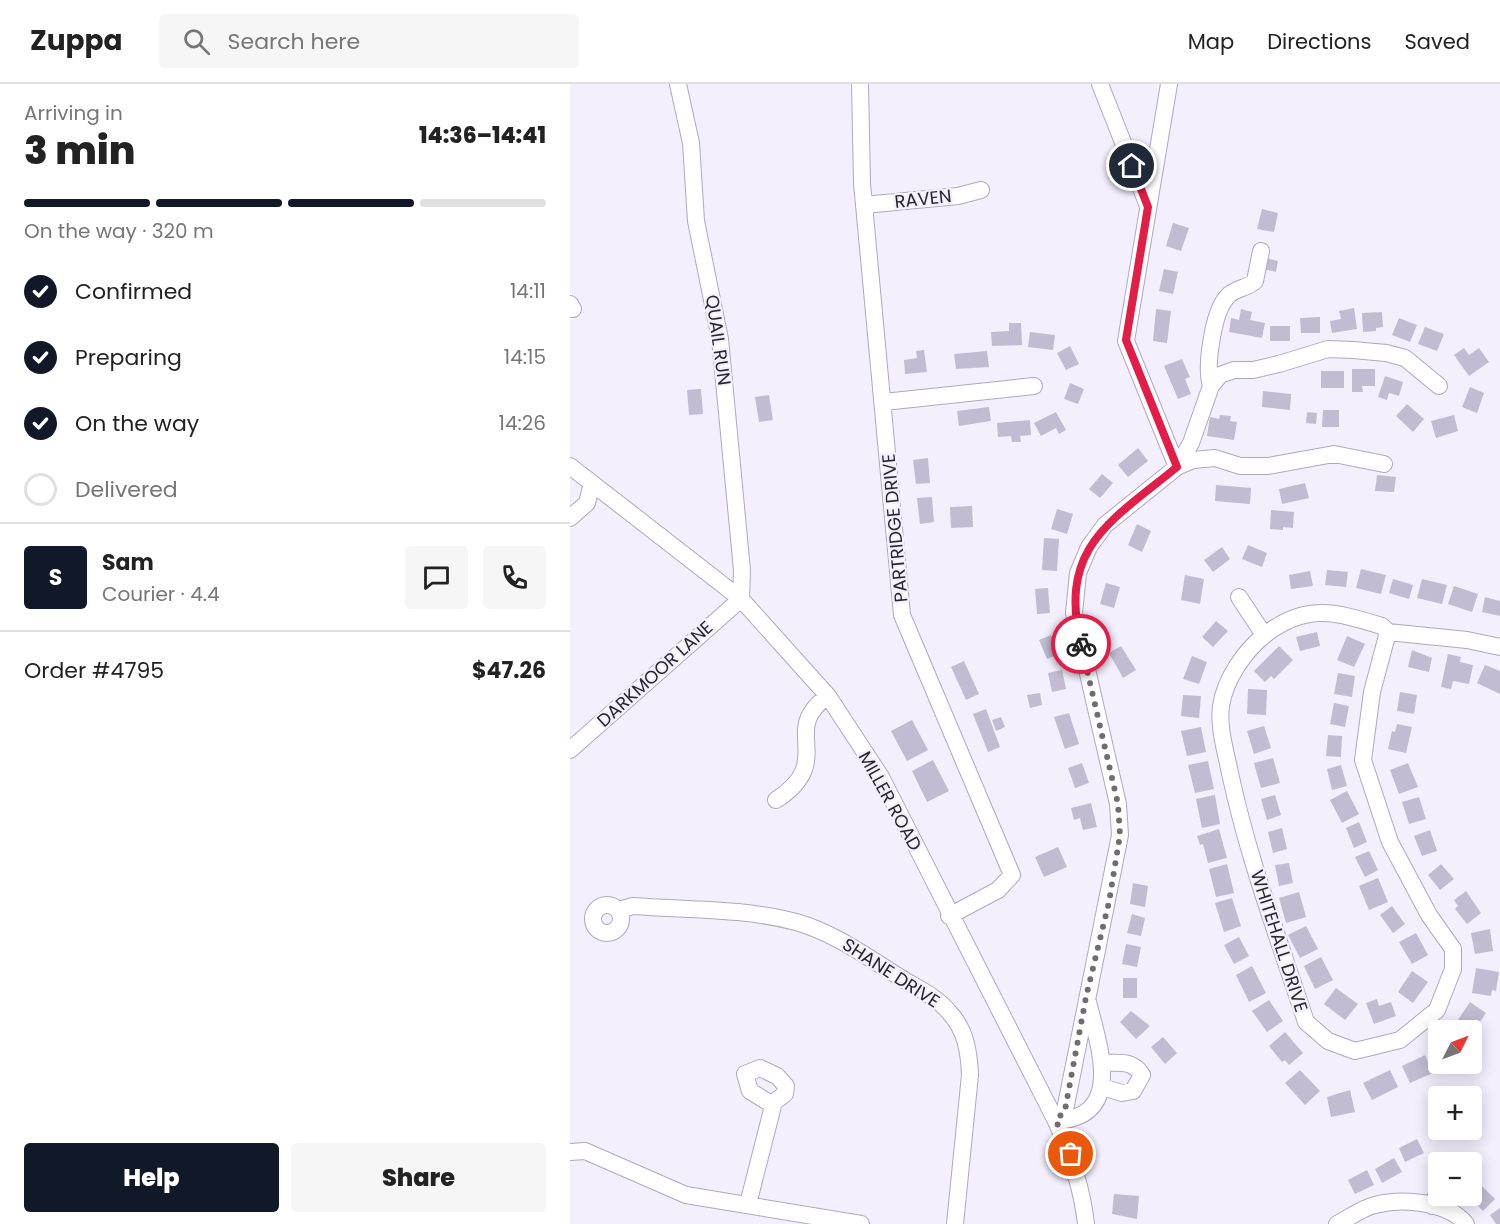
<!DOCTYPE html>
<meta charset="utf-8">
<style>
body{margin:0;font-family:Poppins,sans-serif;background:#f6f6f6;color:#222;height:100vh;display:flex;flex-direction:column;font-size:22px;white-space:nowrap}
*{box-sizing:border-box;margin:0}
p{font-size:20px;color:#767676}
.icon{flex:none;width:33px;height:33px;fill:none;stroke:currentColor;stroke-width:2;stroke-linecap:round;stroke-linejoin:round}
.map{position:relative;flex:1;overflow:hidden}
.panel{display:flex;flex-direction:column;background:#fff;width:570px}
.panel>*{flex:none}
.needle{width:39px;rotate:48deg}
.controls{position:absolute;left:858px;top:936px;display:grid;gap:12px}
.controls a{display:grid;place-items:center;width:54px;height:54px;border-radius:6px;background:#fff;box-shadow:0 3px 15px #0003;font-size:30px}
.pin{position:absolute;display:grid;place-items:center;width:51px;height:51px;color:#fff;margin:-26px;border:3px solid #fff;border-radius:50%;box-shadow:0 2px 6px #0007}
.courier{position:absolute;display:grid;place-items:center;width:60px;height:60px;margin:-30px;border:4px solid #e11d48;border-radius:50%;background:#fff;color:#222;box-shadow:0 2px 8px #0007}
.headline em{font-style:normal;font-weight:800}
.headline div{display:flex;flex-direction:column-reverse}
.headline{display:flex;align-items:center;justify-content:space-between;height:102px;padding:0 24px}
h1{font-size:39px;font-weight:800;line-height:45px}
.bar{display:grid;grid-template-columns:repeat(4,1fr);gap:9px 6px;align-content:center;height:72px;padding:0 24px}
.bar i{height:8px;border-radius:4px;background:#e0e0e0}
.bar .selected{background:#111827}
.bar p{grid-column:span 4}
.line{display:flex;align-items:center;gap:15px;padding:0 24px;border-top:2px solid #e0e0e0}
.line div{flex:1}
.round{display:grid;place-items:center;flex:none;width:63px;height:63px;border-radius:6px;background:#f6f6f6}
ol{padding:0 24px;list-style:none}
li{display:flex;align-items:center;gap:18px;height:66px}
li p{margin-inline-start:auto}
li .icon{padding:6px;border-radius:50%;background:#111827;color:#fff;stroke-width:4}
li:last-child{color:#767676}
li i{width:33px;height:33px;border:3px solid #e0e0e0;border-radius:50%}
.primary-button{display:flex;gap:12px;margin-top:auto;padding:12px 24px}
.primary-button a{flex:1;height:69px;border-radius:6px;background:#111827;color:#fff;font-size:24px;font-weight:800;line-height:69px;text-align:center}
.primary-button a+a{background:#f6f6f6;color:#222}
header{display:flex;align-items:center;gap:36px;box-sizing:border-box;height:84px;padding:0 30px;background:#fff;border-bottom:2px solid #e0e0e0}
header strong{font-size:28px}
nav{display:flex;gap:33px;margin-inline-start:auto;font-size:21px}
.search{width:420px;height:54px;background:#f6f6f6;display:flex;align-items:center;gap:15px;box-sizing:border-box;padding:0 21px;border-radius:6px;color:#767676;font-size:22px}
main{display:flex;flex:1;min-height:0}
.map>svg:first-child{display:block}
.building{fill:#c2bcd3}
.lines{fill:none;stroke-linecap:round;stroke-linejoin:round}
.minor-casing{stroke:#aea8bf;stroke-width:18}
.minor{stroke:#fff;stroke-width:16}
.done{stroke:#6f6c76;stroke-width:6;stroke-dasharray:0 10.8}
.route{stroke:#e11d48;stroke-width:8}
.labels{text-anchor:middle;stroke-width:4.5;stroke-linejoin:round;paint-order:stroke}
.street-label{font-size:18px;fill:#28252e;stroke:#f3effd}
</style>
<header>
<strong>Zuppa</strong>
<div class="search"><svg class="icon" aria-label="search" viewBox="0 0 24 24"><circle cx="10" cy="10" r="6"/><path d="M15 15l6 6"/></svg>Search here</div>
<nav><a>Map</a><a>Directions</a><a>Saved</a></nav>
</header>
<main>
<section class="panel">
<div class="headline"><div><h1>3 min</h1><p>Arriving in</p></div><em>14:36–14:41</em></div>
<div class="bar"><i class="selected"></i><i class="selected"></i><i class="selected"></i><i></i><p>On the way · 320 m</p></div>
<ol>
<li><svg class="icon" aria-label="check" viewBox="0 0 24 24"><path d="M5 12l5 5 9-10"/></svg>Confirmed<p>14:11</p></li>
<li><svg class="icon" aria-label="check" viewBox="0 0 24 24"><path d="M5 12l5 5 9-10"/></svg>Preparing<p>14:15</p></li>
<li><svg class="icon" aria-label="check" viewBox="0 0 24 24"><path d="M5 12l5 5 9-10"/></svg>On the way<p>14:26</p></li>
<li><i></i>Delivered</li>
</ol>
<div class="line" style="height:108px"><b class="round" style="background:#111827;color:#fff">S</b><div><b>Sam</b><p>Courier · 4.4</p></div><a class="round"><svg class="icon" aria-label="chat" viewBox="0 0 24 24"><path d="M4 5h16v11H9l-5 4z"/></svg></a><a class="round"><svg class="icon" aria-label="phone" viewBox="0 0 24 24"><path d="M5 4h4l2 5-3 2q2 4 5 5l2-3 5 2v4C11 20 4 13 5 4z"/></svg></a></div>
<div class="line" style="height:78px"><div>Order #4795</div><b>$47.26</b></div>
<div class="primary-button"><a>Help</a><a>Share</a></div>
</section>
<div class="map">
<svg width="930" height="1140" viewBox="0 0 930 1140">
<rect width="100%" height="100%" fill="#f3effd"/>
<!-- building -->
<path class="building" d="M692 125 708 129 704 148 687 145Z
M603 139 619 144 611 167 596 162Z
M696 174 708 177 706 188 693 185Z
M594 185 608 188 603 210 589 207Z
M784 224 787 245 762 249 760 237 771 235 769 227Z
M586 225 601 227 597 259 583 257Z
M671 225 682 228 680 236 695 239 692 254 659 248 661 234 669 236Z
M812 228 813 243 806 244V247L793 248 792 229Z
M750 233V249H731L730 234Z
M829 234 847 241 840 258 822 251Z
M439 239H451L452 261 422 262 421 248 439 247Z
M700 242H720V257H700Z
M855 243 874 250 867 267 848 260Z
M460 248 485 251 483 266 458 263Z
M500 262 509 280 496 286 487 269Z
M894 264 899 271 909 264 919 278 899 292 884 271Z
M354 266 357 288 335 290 334 276 347 274 346 267Z
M417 267 419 283 386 285 384 270Z
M612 275 620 293 615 295 621 310 608 315 594 282Z
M782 285H805V302H792L793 308H782Z
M751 287H774V304H751Z
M815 292 833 298 829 312 819 309 817 316 808 313Z
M500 299 514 305 508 320 494 315Z
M900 303 914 309 907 329 892 323Z
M131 305 133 330 119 331 117 306Z
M693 307 721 310 720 326 692 323Z
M199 311 203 336 189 338 185 313Z
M837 320 854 335 843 348 826 332Z
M419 323 421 337 389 342 387 327Z
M753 326H769V343H752Z
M486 328 496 346 489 350 486 344 471 352 464 339Z
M737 328 747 329 746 340 736 339Z
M650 331 661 332 660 337 667 338 664 356 637 352 640 333 649 335Z
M884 331 888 347 866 354 861 337Z
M460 336 461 351 450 352 451 358H442L441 352 428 353 427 339Z
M568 364 578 377 558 393 548 381Z
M358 374 360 399 346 400 343 376Z
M532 390 543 399 530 414 519 405Z
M807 391 826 393 824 408 805 407Z
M735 399 739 414 712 420 709 405Z
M646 401 681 404 680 420 645 417Z
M362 413 364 438 350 440 347 414Z
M402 422 403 443 381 444 380 423Z
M487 425 503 430 497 450 481 445Z
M701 426 724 428 723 444 713 443V446L700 445Z
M567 440 581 447 572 468 558 461Z
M474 454 489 455 487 487 472 486Z
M678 461 697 469 692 483 672 475Z
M652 463 660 475 643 488 634 476Z
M791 485 816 491 811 510 786 504Z
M757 486 778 488 776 503 755 501Z
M740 487 743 502 721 505 719 491Z
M615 491 634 495 630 520 611 516Z
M823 495 843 501 839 515 819 509Z
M852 495 877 501 872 520 847 514Z
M536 499 550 503 544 524 530 520Z
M884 502 908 510 902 528 878 520Z
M478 504 480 529 467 530 465 505Z
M915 513 930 517V532L912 528Z
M646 537 658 547 643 563 632 553Z
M747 548 750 562 730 567 726 553Z
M481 551 489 570 477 575 469 556Z
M777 552 795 560 784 583 767 576Z
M551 562 566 586 553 594 539 569Z
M709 562 723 576 704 595 701 592 695 598 684 587Z
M842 566 862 574 859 588 838 583Z
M878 570 891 573 890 578 903 581 899 600 883 597 881 605 871 603Z
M622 572 637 578 629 600 613 595Z
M394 577 409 610 396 616 381 583Z
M915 581 930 587V610L907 599Z
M492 586 496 605 482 608 478 589Z
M768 589 785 592 782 613 764 610Z
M678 605 697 606 696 631 677 630Z
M830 608 847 611 844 630 827 627Z
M470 609 472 621 460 624 457 611Z
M613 611 631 612 629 634 611 632Z
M764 619 779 622 775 643 760 640Z
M416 625 430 663 418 668 403 630Z
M499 629 509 660 495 665 484 633Z
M431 633 435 643 426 647 422 636Z
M342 636 358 666 337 677 321 647Z
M827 640 842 643 836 669 818 665 822 647 825 648Z
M694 642 701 664 684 670 677 647Z
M631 643 636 668 617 672 611 647Z
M758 651 772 652 771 673 756 672Z
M703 674 710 699 691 704 684 679Z
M363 676 379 707 357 718 342 687Z
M638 677 644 705 625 709 618 681Z
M512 679 519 699 505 704 498 684Z
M838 679 848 703 829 710 820 686Z
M771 681 777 702 762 706 757 685Z
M777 707 789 730 772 739 760 716Z
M645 711 650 740 632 744 626 715Z
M705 711 711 731 697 736 691 715Z
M849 713 856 735 839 740 832 718Z
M521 719 527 743 513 746 510 734 504 736 501 724Z
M789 738 797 758 784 764 776 744Z
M712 744 717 765 703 769 698 748Z
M649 745 657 774 638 779 633 760 630 761 627 752Z
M860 746 867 767 852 772 844 752Z
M488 763 497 783 474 793 465 773Z
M799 767 808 786 795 793 785 773Z
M719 779 723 799 709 802 705 781Z
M657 780 664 809 646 813 639 785Z
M871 780 884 795 870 806 858 791Z
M808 794 818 818 799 826 789 802Z
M563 799 578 802 575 823 560 820Z
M896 807 911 829 897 840 885 825 888 822 884 816Z
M729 808 736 833 716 839 709 814Z
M662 814 671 842 654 848 645 819Z
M822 822 835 840 823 849 810 831Z
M562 830 575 834 571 852 557 849Z
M736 842 748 865 730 874 718 851Z
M920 845 923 867 905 870 901 849Z
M846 849 858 871 842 880 829 858Z
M669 853 679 872 664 880 654 861Z
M556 860 571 863 567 883 552 880Z
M751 873 763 896 745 905 734 882Z
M682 882 696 909 679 918 666 891Z
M906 884 929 888 926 907 922 906 921 912 902 909Z
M842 887 858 898 843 919 828 908Z
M553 894H567V914H553Z
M766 904 788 920 775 936 754 920Z
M807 915 809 922 821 918 826 932 804 940 796 919Z
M699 916 713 937 697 948 682 927Z
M900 918 916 929 902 950V946L886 939Z
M561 927 580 942 566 955 550 938Z
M715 948 733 969 719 981 715 976 712 978 699 962Z
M593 953 607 969 595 980 581 963Z
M855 971 863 989 840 999 832 982Z
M730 986 750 1007 735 1021 715 999Z
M820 986 828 1003 802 1016 793 999Z
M780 1006 785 1028 761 1033 757 1013Z
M847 1055 854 1069 835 1078 829 1064Z
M824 1074 832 1088 812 1099 805 1085Z
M797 1086 804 1101 785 1110 778 1096Z
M911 1101 925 1115 913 1127 898 1112H902Z
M544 1110 569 1112 567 1135 542 1130Z
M930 1124V1140H926L920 1131Z"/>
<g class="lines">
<!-- minor casing -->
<g class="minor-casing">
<path id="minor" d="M290 0 292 99 332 531 442 791 428 806 379 832
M530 0 578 122
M599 0 556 257 607 383
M294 121 388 112 411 106
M0 220 3 225
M641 302C635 283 643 228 657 213 664 204 677 205 685 197L691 167
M314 318 464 302
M0 382 171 515 258 612 311 693 486 1037C501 1071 512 1103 516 1140
M607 383 621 359 641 302 650 291 664 286H683L709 280 758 265 783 266 816 269 835 274 869 302
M0 434 17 419 22 399
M669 513 694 551
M818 548 802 608 793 676 820 758 859 831 883 865V885L867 926 830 956 785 967 758 957 736 938C709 856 678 774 660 689 656 669 648 643 651 622 655 595 675 566 696 550 737 519 766 528 812 542L818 548 897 556 930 563
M0 666 171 515 172 486 150 255 126 137 121 59 108 0
M206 716C260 681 221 653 244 625 247 620 253 616 258 612
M23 835a14 14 0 1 1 28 0a14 14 0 1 1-28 0Z
M49 826 63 822C116 826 174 824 226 838 265 849 297 873 331 894 347 904 367 913 379 928 396 946 399 968 400 991L385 1140
M532 1003 552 1009 563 1007 572 991C563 976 550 979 533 979
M486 1037 495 1026 550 751 548 720 504 529 508 489 519 463 535 441 607 383 623 376 645 374 670 382H698L764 370 814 380
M486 1037C555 1033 529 962 518 918
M0 1068 15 1067 116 1111 291 1140
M178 1120 204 1018 215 1010 216 1002 207 992 190 984 175 990 180 1007 201 1020 204 1018
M862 1122 868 1108
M767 1140C779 1134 792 1124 805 1121 832 1114 877 1117 896 1140"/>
</g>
<!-- minor -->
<use href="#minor" class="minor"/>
</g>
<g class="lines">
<!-- done -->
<path class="done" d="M501 1070 486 1037 495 1026 516 913 539 818 550 751 548 720 511 560"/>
<!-- route -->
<path class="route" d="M511 560C488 463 540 438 607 383L556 256 578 123 562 82"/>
</g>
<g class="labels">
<!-- street labels -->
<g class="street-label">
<text transform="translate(353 115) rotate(-6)" y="6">RAVEN</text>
<text transform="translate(148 256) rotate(82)" y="6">QUAIL RUN</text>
<text transform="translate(325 444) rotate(-95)" y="6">PARTRIDGE DRIVE</text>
<text transform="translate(85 590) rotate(-42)" y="6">DARKMOOR LANE</text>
<text transform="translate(320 717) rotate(61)" y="6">MILLER ROAD</text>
<text transform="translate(709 857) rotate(72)" y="6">WHITEHALL DRIVE</text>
<text transform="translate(321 889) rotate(33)" y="6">SHANE DRIVE</text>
</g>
</g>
</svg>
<div class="controls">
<a><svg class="needle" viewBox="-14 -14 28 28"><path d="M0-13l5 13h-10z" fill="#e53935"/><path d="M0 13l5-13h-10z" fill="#767676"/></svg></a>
<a>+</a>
<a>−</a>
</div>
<div class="pin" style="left:501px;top:1070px;background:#ea580c"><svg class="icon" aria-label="bag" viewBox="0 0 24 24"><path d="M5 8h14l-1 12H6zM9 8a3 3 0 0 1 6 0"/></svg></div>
<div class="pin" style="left:562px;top:82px;background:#1f2937"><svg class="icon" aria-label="home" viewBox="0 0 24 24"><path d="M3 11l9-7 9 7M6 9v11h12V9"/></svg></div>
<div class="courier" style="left:511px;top:560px"><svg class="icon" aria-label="bike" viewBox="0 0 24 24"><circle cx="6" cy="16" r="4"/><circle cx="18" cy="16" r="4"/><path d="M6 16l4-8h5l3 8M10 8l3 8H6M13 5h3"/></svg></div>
</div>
</main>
